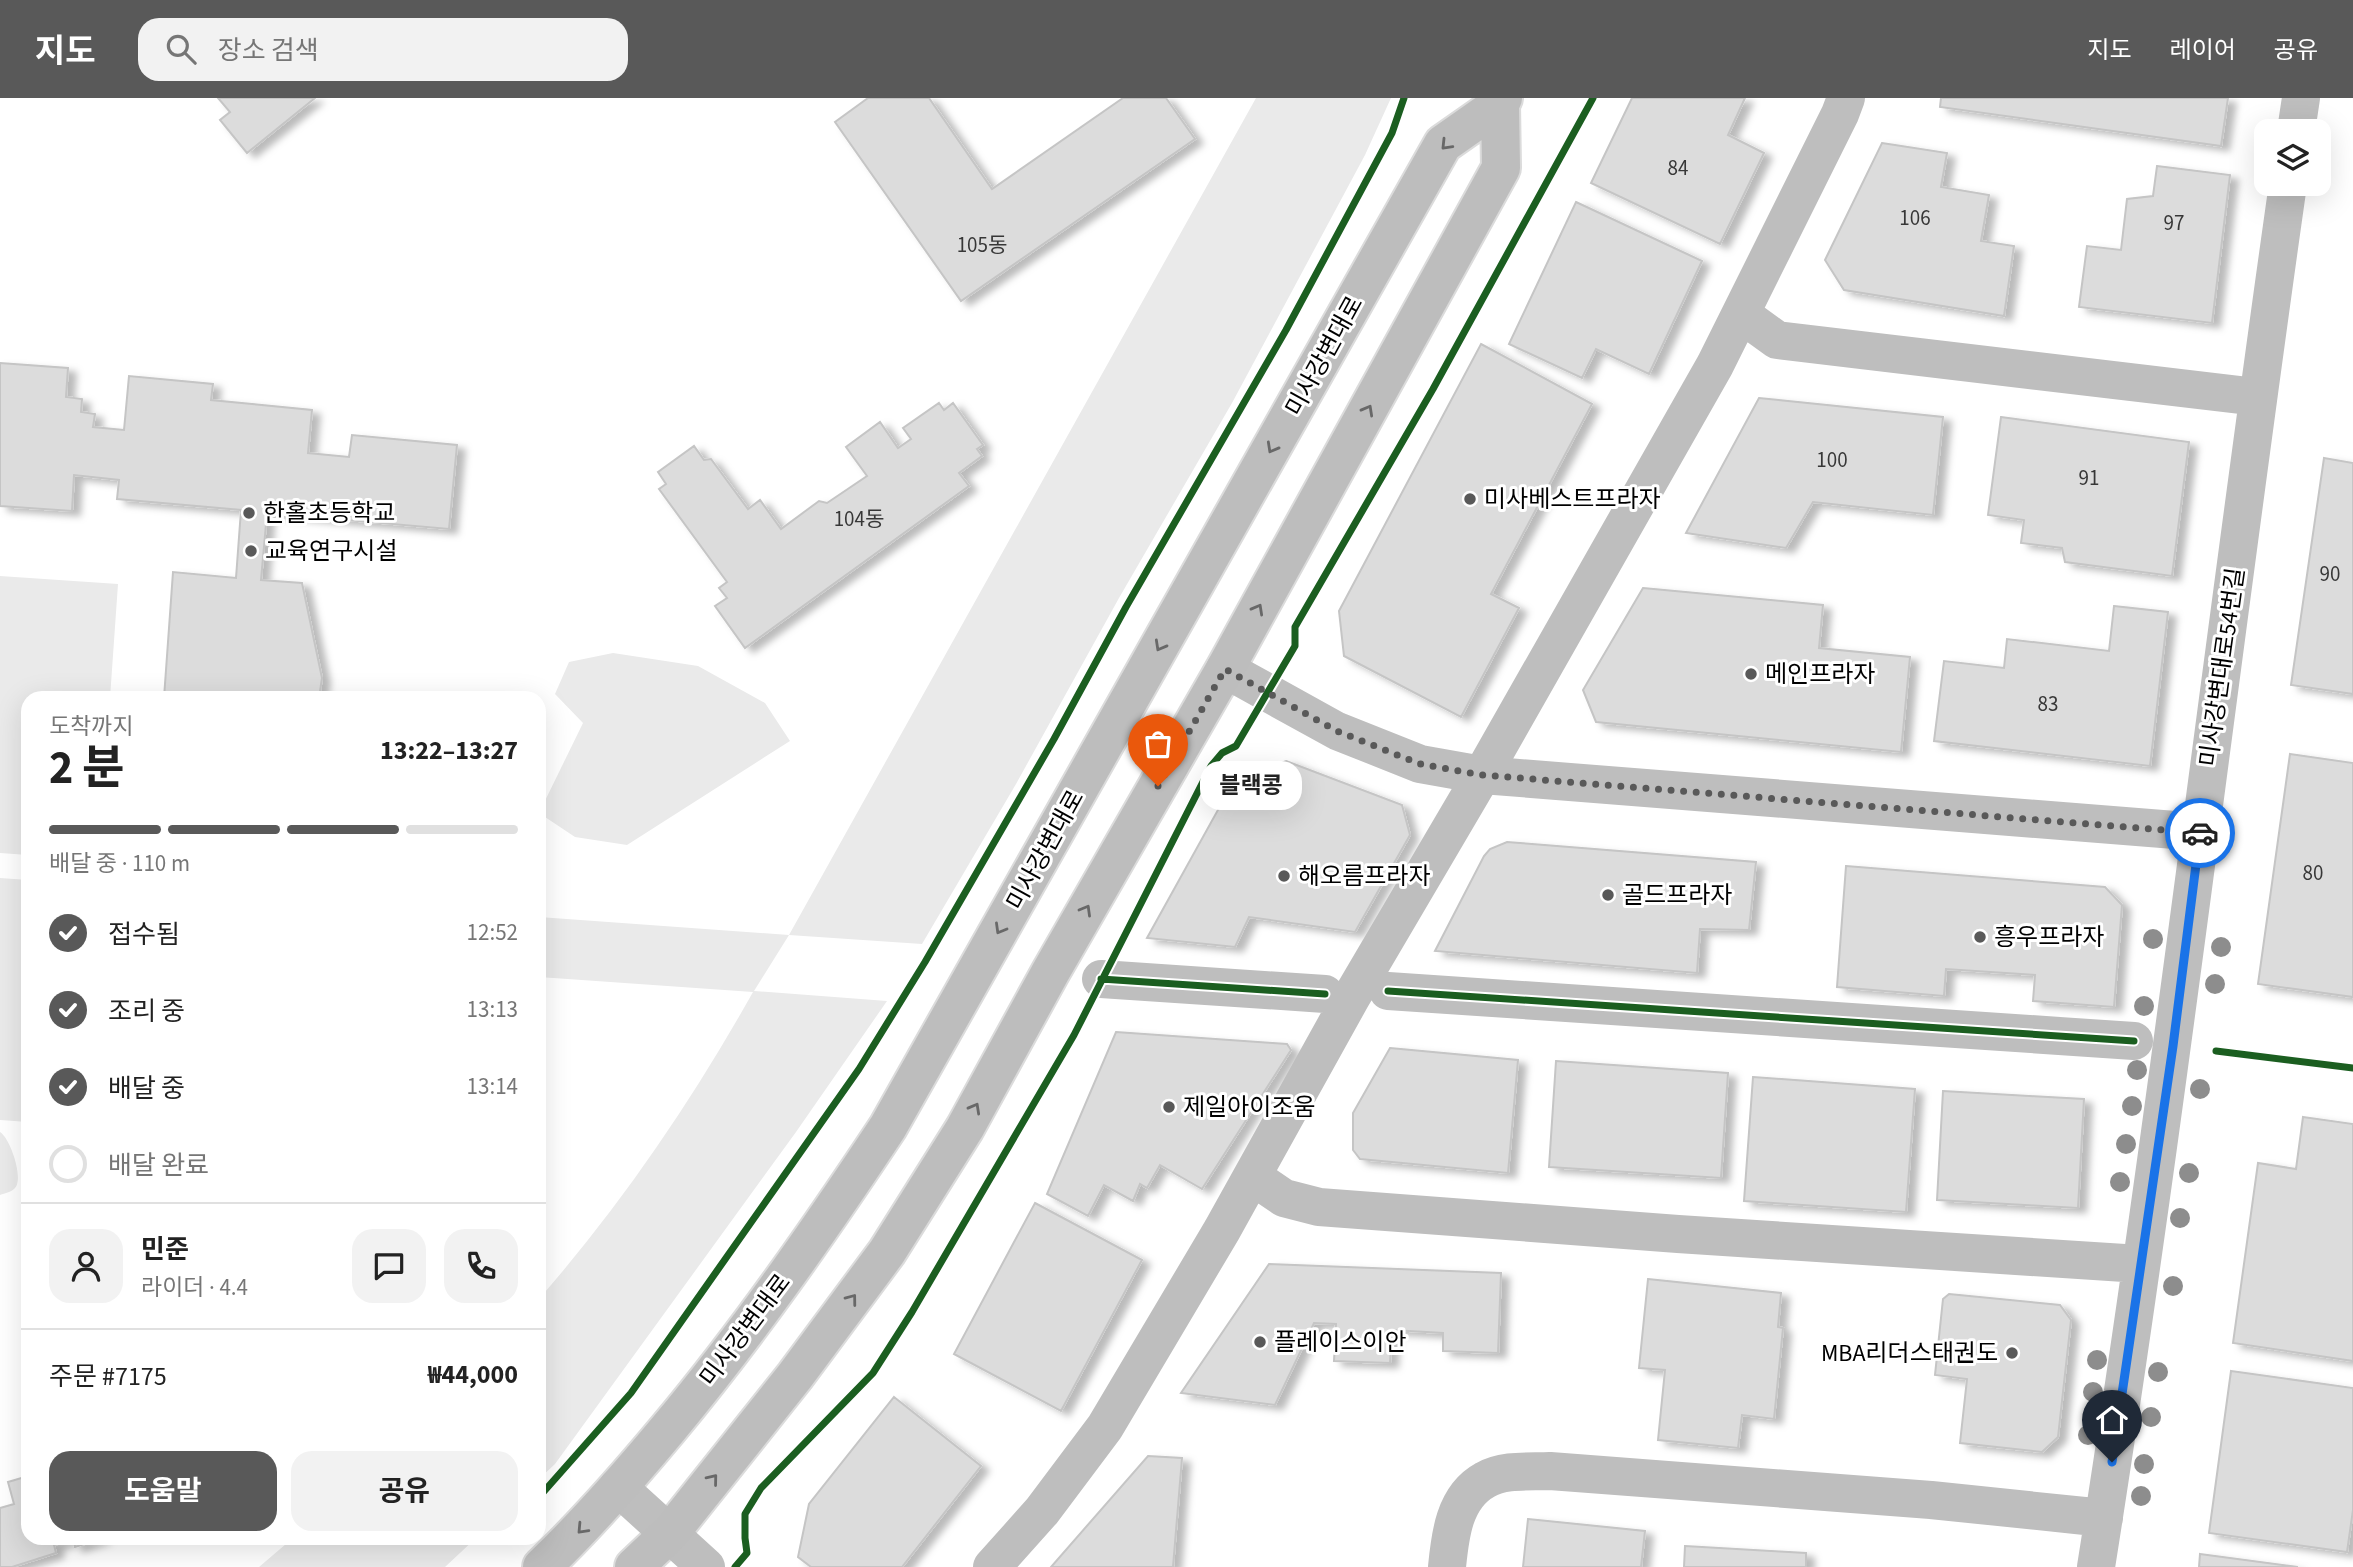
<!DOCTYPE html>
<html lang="ko">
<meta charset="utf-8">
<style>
body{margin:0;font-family:"Source Sans 3","Noto Sans KR",sans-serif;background:#f2f2f2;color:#222;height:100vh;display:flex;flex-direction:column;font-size:26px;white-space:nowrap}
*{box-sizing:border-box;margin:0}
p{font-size:23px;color:#767676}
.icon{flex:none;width:38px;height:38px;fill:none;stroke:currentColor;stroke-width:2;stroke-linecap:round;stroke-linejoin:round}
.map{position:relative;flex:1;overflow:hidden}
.sheet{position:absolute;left:21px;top:593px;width:525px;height:854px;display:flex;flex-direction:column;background:#fff;border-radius:21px;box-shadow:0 7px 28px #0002}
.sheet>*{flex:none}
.buttons{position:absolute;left:2254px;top:21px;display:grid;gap:14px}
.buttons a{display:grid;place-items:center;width:77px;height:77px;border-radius:14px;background:#fff;box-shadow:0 7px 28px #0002;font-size:35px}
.pin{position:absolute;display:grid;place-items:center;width:60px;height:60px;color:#fff;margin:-72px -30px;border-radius:50% 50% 50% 0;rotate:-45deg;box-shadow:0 0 7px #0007}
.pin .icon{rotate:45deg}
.courier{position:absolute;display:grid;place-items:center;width:70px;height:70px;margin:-35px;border:5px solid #1a73e8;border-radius:50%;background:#fff;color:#222;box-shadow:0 2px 9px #0007}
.bubble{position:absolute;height:49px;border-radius:21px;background:#fff;box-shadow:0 7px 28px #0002;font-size:23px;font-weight:700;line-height:49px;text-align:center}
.head em{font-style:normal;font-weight:700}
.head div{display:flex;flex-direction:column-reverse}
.head{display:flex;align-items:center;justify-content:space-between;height:119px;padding:0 28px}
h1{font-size:46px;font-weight:700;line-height:52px}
.bar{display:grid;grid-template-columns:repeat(4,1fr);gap:10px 7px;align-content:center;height:84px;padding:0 28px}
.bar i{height:9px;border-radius:5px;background:#e0e0e0}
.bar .on{background:#595959}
.bar p{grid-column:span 4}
.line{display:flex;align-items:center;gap:18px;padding:0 28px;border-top:2px solid #e0e0e0}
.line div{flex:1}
.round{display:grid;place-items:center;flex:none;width:74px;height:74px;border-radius:21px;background:#f2f2f2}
ol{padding:0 28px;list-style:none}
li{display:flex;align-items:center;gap:21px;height:77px}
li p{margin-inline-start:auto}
li .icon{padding:7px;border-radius:50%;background:#595959;color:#fff;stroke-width:4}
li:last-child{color:#767676}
li i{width:38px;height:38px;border:4px solid #e0e0e0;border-radius:50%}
.primary-button{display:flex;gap:14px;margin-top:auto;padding:14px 28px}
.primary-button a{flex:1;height:80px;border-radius:21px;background:#595959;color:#fff;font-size:28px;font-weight:700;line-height:80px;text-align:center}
.primary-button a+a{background:#f2f2f2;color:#222}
header{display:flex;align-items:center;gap:42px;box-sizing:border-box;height:98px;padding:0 35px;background:#595959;color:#fff}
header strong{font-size:33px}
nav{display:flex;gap:38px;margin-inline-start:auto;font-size:24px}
.search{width:490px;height:63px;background:#f2f2f2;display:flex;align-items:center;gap:18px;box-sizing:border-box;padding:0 24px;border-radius:21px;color:#767676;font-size:26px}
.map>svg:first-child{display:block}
.green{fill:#eaeaea}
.building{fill:#dcdcdc;stroke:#c5c5c5;stroke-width:2;filter:url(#shadow)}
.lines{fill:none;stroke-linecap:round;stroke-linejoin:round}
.major-casing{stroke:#dbdbdb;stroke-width:42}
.minor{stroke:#bebebe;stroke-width:38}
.major{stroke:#bdbdbd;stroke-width:38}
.cycleway-casing{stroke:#fff;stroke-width:11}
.cycleway{stroke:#1b5e20;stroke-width:7}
.tree{fill:#8d8d8d}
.oneway{stroke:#686868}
.done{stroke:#595959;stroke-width:7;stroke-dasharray:0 12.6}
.route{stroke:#1a73e8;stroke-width:9}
.poi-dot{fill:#595959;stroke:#fff;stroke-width:2.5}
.labels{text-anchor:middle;stroke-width:6;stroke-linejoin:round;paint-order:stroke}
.number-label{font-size:21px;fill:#373737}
.street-label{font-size:24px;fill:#000;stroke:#fff}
.poi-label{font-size:24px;fill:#000;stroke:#fff;text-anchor:start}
</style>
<header>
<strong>지도</strong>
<div class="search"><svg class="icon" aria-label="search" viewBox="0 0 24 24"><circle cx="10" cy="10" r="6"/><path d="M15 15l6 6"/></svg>장소 검색</div>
<nav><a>지도</a><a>레이어</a><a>공유</a></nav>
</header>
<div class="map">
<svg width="2353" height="1469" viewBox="0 0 2353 1469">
<defs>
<filter id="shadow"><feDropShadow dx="8" dy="4.5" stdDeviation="3.5" flood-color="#0004"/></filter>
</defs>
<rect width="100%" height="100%" fill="#fff"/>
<!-- green -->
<path class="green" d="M1256 0H1391L1365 57 1232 305 1119 500 1016 686 922 846 789 837 754 893 887 903 796 1034 555 1366 539 1381V1201C621 1107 692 1003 753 894L539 879V819L789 837Z
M0 478 118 486 110 600H28V757L0 755Z
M613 555 698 568 765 605 790 643 627 747 575 739 539 715 583 625 555 596 569 564Z
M0 780 28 782V1024L0 1022Z
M0 1034C10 1040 24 1080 15 1090 12 1094 5 1095 0 1097Z
M293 1440H476L445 1469H259Z"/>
<!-- building -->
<path class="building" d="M218 0H315L247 55 220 22 230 14Z
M868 0H929L992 91 1123 0H1166L1195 41 961 203 835 24Z
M1632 0H1745L1728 37 1764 55 1720 146 1591 85Z
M1941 0H2228L2221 48 1940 9Z
M1882 45 1947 55 1941 89 1989 97 1981 143 2014 148 2004 218 1844 192 1825 162Z
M2157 68 2230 77 2212 225 2079 209 2087 148 2121 152 2127 101 2153 98Z
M1576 104 1702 163 1649 276 1596 251 1582 280 1509 246Z
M1481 246 1592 306 1491 496 1519 510 1461 619 1344 558 1339 513Z
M0 265 68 270 66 299 82 301 81 314 95 316 93 329 124 332 129 278 213 286 211 302 312 312 308 355 349 359 352 337 457 347 449 431 267 415 261 482 302 485 322 580 319 600H164L173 474 236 480 241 412 117 401 119 382 74 377 72 413 0 408Z
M1759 300 1943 319 1933 417 1813 404 1786 450 1686 435Z
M939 305 944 312 953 305 983 347 977 351 982 358 959 375 969 388 745 550 715 508 727 500 719 490 727 484 659 391 666 386 658 374 694 348 704 362 711 361 748 411 760 402 781 431 819 403 827 405 867 378 846 349 880 324 898 350 911 341 903 330Z
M2001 319 2189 344 2172 478 2065 464 2062 450 2021 445 2024 422 1988 417Z
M2324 360 2353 365V596L2291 587Z
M1643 490 1823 507 1819 550 1910 559 1901 654 1596 624 1583 592Z
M2114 508 2168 514 2150 668 1934 643 1944 563 2004 570 2007 541 2109 553Z
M2290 656 2353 665V899L2258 886Z
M1286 663 1402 707 1410 737 1355 834 1249 819 1235 849 1147 840 1234 683Z
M1507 744 1756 764 1749 832 1700 831 1697 875 1435 853 1484 758 1490 751Z
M1846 768 2105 789 2122 807 2114 909 2033 903 2035 877 1946 871 1944 898 1837 889Z
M1116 934 1287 946 1291 952 1202 1091 1160 1067 1147 1090 1140 1086 1133 1103 1104 1087 1088 1118 1047 1096Z
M1390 950 1518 962 1508 1075 1360 1061 1353 1052V1015Z
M1556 963 1728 975 1721 1080 1549 1069Z
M1753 979 1915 991 1906 1114 1744 1103Z
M1943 993 2084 1001 2078 1110 1937 1102Z
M2303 1019 2353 1026V1263L2233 1245 2258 1065 2296 1071Z
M1035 1105 1142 1162 1061 1313 954 1256Z
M1269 1166 1501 1175 1498 1255 1443 1253V1235L1392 1232 1390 1265 1334 1263 1336 1226 1314 1225 1275 1307 1181 1295Z
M1648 1181 1781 1195 1778 1229 1783 1230 1774 1321 1742 1317 1738 1350 1658 1342 1665 1272 1639 1270Z
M1949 1196 2060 1207 2071 1222 2058 1339 2042 1354 1960 1345 1967 1281 1935 1277 1943 1201Z
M2231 1273 2353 1290V1412L2347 1454 2209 1435Z
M894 1299 981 1368 902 1469H811L798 1459 809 1406Z
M1148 1358 1182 1360 1173 1469H1051Z
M28 1378V1440H103L75 1449 73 1441 54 1447 56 1455 12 1469H0V1410L14 1406 8 1384Z
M1528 1421 1645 1433 1641 1469H1523Z
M1685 1448 1806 1455V1469H1684Z
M2200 1456 2298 1469H2199Z"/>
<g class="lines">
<!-- major casing -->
<g class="major-casing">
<path id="major" d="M542 1469C587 1426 628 1379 668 1331 748 1235 819 1133 888 1029L1443 46 1500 6
M634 1469 670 1435 795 1278 887 1154 965 1030 1050 875 1225 571 1501 70 1500 6 1503 0"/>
</g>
<!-- minor -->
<path class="minor" d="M2296 33 2301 0
M1741 216 1777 242 2257 299
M1225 571 1337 633 1420 666 1482 677 2200 734
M1101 881 1325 896
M1388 893 2134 943
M1253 1079 1284 1100 1319 1109 1678 1136 2140 1166
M618 1389 706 1469
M992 1469 1042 1413 1105 1329 1222 1132 1352 898 1482 677 1715 267 1840 16 1846 0
M1447 1469C1450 1438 1454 1399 1485 1382 1504 1371 1530 1374 1550 1373L1931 1402 2104 1420
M2096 1469C2169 1009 2222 547 2288 86"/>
<!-- major -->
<use href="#major" class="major"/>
<!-- cycleway casing -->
<g class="cycleway-casing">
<path id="cycleway" d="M1101 881 1325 896
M1388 893 2134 943
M2216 953 2353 970
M539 1399 631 1295 859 971 925 864 1054 641 1126 509 1286 232 1392 35 1404 0
M735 1469 747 1455 745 1440V1416L761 1390 873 1275 912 1214 1074 937 1211 668 1222 655 1236 648 1295 548V529L1433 291 1593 0"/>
</g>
<!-- cycleway -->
<use href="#cycleway" class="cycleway"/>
</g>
<!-- trees -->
<g class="tree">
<circle cx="2153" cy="841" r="10"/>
<circle cx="2221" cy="849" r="10"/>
<circle cx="2215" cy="886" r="10"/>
<circle cx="2144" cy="908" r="10"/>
<circle cx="2137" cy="972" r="10"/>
<circle cx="2200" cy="991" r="10"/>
<circle cx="2132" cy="1008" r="10"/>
<circle cx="2126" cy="1046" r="10"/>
<circle cx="2189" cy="1075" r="10"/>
<circle cx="2120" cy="1084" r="10"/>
<circle cx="2180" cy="1120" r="10"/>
<circle cx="2173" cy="1188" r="10"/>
<circle cx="2097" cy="1262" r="10"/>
<circle cx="2158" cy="1274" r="10"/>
<circle cx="2093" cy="1294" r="10"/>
<circle cx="2151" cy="1319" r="10"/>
<circle cx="2088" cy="1337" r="10"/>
<circle cx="2144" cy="1366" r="10"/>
<circle cx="2141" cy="1398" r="10"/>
</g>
<!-- one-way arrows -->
<defs><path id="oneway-chevron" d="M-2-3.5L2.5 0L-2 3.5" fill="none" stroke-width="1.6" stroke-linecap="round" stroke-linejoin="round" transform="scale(1.75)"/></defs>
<g class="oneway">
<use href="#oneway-chevron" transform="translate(1446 47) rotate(134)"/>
<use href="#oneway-chevron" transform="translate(1368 312) rotate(-61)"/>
<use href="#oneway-chevron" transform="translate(1272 350) rotate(119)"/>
<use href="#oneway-chevron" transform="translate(1258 511) rotate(-61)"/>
<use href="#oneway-chevron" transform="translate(1160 548) rotate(119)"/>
<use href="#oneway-chevron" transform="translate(1086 812) rotate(-60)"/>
<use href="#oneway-chevron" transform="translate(1000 831) rotate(120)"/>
<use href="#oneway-chevron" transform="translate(975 1010) rotate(-61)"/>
<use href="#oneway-chevron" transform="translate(852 1201) rotate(-53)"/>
<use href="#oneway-chevron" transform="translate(713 1381) rotate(-51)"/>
<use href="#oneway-chevron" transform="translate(582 1431) rotate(133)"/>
</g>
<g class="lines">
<!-- done -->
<path class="done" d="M1158 688 1225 571 1337 633 1420 666 1482 677 2200 735"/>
<!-- route -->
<path class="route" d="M2112 1364 2173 948 2200 735"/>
</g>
<!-- markers -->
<g class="poi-dot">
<circle cx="1470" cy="401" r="7"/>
<circle cx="249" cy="415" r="7"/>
<circle cx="251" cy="453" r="7"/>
<circle cx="1751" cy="576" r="7"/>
<circle cx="1284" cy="778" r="7"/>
<circle cx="1608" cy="797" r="7"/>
<circle cx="1980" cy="839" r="7"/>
<circle cx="1169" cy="1009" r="7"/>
<circle cx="1260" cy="1244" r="7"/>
<circle cx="2012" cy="1255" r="7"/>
</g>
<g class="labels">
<!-- number labels -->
<g class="number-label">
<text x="1678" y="77">84</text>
<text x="1915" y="127">106</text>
<text x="2174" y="132">97</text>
<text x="982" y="154">105동</text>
<text x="1832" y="369">100</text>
<text x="2089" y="387">91</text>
<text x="859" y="428">104동</text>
<text x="2330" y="483">90</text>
<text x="2048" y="613">83</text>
<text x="2313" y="782">80</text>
</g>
<!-- street labels -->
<g class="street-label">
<text transform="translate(1324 258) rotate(-61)" y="8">미사강변대로</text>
<text transform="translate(2222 569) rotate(-82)" y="8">미사강변대로54번길</text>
<text transform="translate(1045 752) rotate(-61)" y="8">미사강변대로</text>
<text transform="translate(745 1232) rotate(-53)" y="8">미사강변대로</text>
</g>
<!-- poi labels -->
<g class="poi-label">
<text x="1484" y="409">미사베스트프라자</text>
<text x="263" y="423">한홀초등학교</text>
<text x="265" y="461">교육연구시설</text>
<text x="1765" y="584">메인프라자</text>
<text x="1298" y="786">해오름프라자</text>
<text x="1622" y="805">골드프라자</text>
<text x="1994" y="847">흥우프라자</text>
<text x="1183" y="1017">제일아이조움</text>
<text x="1274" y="1252">플레이스이안</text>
<text x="1998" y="1263" text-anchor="end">MBA리더스태권도</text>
</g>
</g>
</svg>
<div class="buttons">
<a><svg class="icon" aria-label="layers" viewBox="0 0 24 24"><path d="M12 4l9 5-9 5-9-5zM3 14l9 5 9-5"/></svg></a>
</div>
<div class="pin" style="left:1158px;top:688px;background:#ea580c"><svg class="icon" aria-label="bag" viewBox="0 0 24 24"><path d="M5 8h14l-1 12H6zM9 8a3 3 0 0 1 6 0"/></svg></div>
<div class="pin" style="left:2112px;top:1364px;background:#1f2937"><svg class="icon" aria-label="home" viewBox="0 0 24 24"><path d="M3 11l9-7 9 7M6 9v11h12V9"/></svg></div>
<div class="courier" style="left:2200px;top:735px"><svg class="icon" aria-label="car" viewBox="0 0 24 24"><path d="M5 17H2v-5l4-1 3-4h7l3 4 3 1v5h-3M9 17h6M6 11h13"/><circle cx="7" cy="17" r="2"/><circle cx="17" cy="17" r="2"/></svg></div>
<div class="bubble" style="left:1200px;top:663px;width:102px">블랙콩</div>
<section class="sheet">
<div class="head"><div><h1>2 분</h1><p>도착까지</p></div><em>13:22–13:27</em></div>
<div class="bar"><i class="on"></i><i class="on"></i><i class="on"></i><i></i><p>배달 중 · 110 m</p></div>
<ol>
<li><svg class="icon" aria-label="check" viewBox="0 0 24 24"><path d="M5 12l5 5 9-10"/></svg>접수됨<p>12:52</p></li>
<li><svg class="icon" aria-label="check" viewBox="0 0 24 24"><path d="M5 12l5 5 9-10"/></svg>조리 중<p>13:13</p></li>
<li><svg class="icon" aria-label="check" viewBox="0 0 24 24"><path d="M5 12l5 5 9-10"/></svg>배달 중<p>13:14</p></li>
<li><i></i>배달 완료</li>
</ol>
<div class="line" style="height:126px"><a class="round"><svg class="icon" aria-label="person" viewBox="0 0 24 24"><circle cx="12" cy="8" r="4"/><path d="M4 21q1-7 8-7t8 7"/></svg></a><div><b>민준</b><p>라이더 · 4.4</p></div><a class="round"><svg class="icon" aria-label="chat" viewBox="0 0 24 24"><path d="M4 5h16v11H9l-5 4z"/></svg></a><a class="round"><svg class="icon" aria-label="phone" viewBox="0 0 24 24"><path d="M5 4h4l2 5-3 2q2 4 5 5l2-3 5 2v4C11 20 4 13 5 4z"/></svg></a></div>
<div class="line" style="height:91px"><div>주문 #7175</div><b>₩44,000</b></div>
<div class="primary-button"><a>도움말</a><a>공유</a></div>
</section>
</div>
